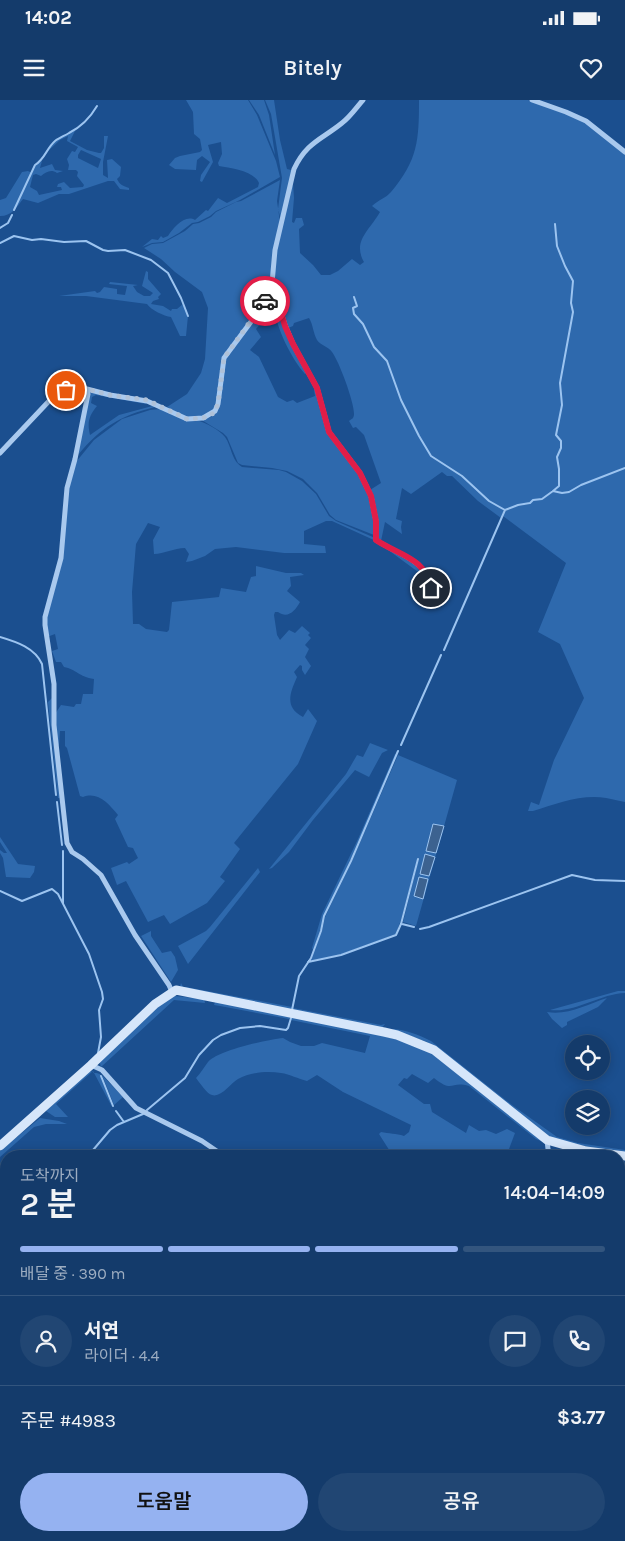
<!DOCTYPE html>
<html lang="ko">
<meta charset="utf-8">
<style>
body{margin:0;font-family:Karla,"Noto Sans KR",sans-serif;background:#214673;color:#f1f3f6;height:100vh;display:flex;flex-direction:column;font-size:19px;white-space:nowrap}
*{box-sizing:border-box;margin:0}
p{font-size:16px;color:#9dadc1}
.icon{flex:none;width:28px;height:28px;fill:none;stroke:currentColor;stroke-width:2;stroke-linecap:round;stroke-linejoin:round}
.map{position:relative;flex:1;overflow:hidden}
.sheet{position:absolute;left:0px;top:1050px;width:625px;height:391px;display:flex;flex-direction:column;background:#143b6b;border-radius:20px 20px 0 0;box-shadow:0 2px 12px #0003,0 0 0 1px #33557e}
.sheet>*{flex:none}
.tools{position:absolute;left:565px;top:935px;display:grid;gap:10px}
.tools a{display:grid;place-items:center;width:45px;height:45px;border-radius:50%;background:#143b6b;box-shadow:0 2px 12px #0003,0 0 0 1px #33557e;font-size:25px}
.pin{position:absolute;display:grid;place-items:center;width:42px;height:42px;color:#fff;margin:-21px;border:2px solid #fff;border-radius:50%;box-shadow:0 1px 5px #0007}
.courier{position:absolute;display:grid;place-items:center;width:50px;height:50px;margin:-25px;border:4px solid #e11d48;border-radius:50%;background:#fff;color:#222;box-shadow:0 1px 6px #0007}
.head em{font-style:normal;font-weight:600}
.head div{display:flex;flex-direction:column-reverse}
.head{display:flex;align-items:center;justify-content:space-between;height:85px;padding:0 20px}
h1{font-size:32px;font-weight:600;line-height:38px}
.bar{display:grid;grid-template-columns:repeat(4,1fr);gap:8px 5px;align-content:center;height:60px;padding:0 20px}
.bar i{height:6px;border-radius:4px;background:#33557e}
.bar .active{background:#95b2f1}
.bar p{grid-column:span 4}
.line{display:flex;align-items:center;gap:12px;padding:0 20px;border-top:1px solid #33557e}
.line div{flex:1}
.round{display:grid;place-items:center;flex:none;width:52px;height:52px;border-radius:26px;background:#214673}
.button{display:flex;gap:10px;margin-top:auto;padding:10px 20px}
.button a{flex:1;height:58px;border-radius:30px;background:#95b2f1;color:#111;font-size:20px;font-weight:600;line-height:58px;text-align:center}
.button a+a{background:#214673;color:#f1f3f6}
.status{display:flex;justify-content:space-between;align-items:center;height:35px;padding:0 25px;background:#143b6b;direction:ltr}
.status svg{height:14px;fill:currentColor}
header{display:flex;justify-content:space-between;align-items:center;height:65px;padding:0 20px;background:#143b6b;font-size:22px;font-weight:600}
.map>svg:first-child{display:block}
.green{fill:#2e69ad;fill-rule:evenodd}
.water{fill:#3c6290;stroke:#9cc4f0}
.lines{fill:none;stroke-linecap:round;stroke-linejoin:round}
.stream{stroke:#9cc4f0;stroke-width:2}
.minor{stroke:#a9c9ee;stroke-width:5}
.secondary{stroke:#d6e6fa;stroke-width:9}
.done{stroke:#afc1d8;stroke-width:5;stroke-dasharray:0 9}
.route{stroke:#e11d48;stroke-width:6}
</style>
<div class="status"><b>14:02</b><svg viewBox="0 0 49 12"><path d="M0 12V9h3v3zM5 12V6h3v6zM10 12V3h3v9zM15 12V0h3v12zM26 1h20v11H26zM47 4h2v5h-2z"/></svg></div>
<header><svg class="icon" aria-label="menu" viewBox="0 0 24 24"><path d="M4 6h16M4 12h16M4 18h16"/></svg>Bitely<svg class="icon" aria-label="heart" viewBox="0 0 24 24"><path d="M12 20l-8-8c-3-5 5-10 8-4 3-6 11-1 8 4z"/></svg></header>
<div class="map">
<svg width="625" height="1441" viewBox="0 0 625 1441">
<rect width="100%" height="100%" fill="#1b4f8f"/>
<!-- green -->
<path class="green" d="M186 0H248L257 15 276 61 280 77 240 100 216 111 210 116 198 122 192 123 179 133 163 142 152 143 142 147 152 139 158 140 161 136 163 138 168 136C173 128 185 114 195 120L206 110 208 111 218 98 227 103 258 87 259 83C254 71 231 68 219 66L218 63 222 54 221 42 208 45 213 62 202 82 200 81 201 75 210 62 202 56 197 60 196 70 175 69 169 65 175 58 180 56 200 52 202 50 200 39 194 34 193 12Z
M249 0H264L269 15 275 55 259 15Z
M265 0H274L280 40 287 69 291 70 294 67 281 120 278 109 282 78 271 14Z
M419 0H528L565 13 585 22 625 54V702C618 701 613 699 606 698 581 694 556 704 533 711H528L531 702 539 705 554 660 584 598 560 544 538 532 566 463 503 416 505 411 518 406 530 404 533 400 545 398 533 400 530 403 518 405 505 410 503 409 504 410 501 418 478 401 452 376H447L442 372 411 394 402 388 396 419 402 421 401 427 402 434 385 422 381 441 379 439 370 390 381 383 364 335 356 327 353 328 349 321C353 318 353 319 354 315 355 304 339 261 332 252 328 246 321 246 317 240 313 233 313 224 309 218L294 223 293 226 288 228C283 213 276 195 275 179 273 147 285 114 293 83L294 98 292 122 294 123 296 118H302L304 125 299 129 300 153 313 165 321 175H330L338 171 352 159 360 165 364 162C352 141 370 130 380 112L372 106C378 100 386 98 391 92 418 60 419 40 419 0Z
M76 29 70 41 87 50 99 53H101L104 48V36H108L103 62V75L108 78 107 60 112 59 121 67 120 76 117 79C120 85 123 86 129 88V90L120 89 114 81H108L69 94H59L38 103 23 99C16 108 12 116 0 116V100L6 98 22 72 28 71 32 73 36 65 42 61 40 68 52 64 55 70 63 71 57 73C51 69 46 72 41 76L36 74 33 75 30 87 37 91 39 95 62 90 61 87H57L58 84 64 82 70 88 83 87 84 85 77 76 78 72 76 70H68L69 65 67 59 72 51 75 52 78 47 67 41 68 36 60 40 45 54 56 40ZM81 50 101 59 98 68 78 58V55Z
M280 80 277 101 280 122 271 180 263 203 228 250 217 303 210 315 188 318 167 307 187 294 201 273 205 259 208 208 202 192 175 172 161 159 144 148 152 144 163 143 185 131 193 124 199 123 211 117 216 112 236 102 241 101Z
M146 171 148 172V179L161 194 158 197 159 199 153 201 151 204 163 206 171 211 172 209H177L183 204 188 216 186 236H180L171 217C164 216 151 210 147 204L86 196H59L95 191 97 193 100 192 104 187 117 189V194L125 195 127 186 109 184 110 182 138 185 133 186 137 192 144 196H150L153 193 142 186Z
M272 187 307 273 305 274C291 258 277 229 274 208L256 229 261 237 250 250 259 257 278 297 287 302 293 300 297 303 315 296 314 290 316 289C319 301 322 322 329 333 354 374 374 381 374 435L336 420 330 415 317 393 303 379 287 371 272 368 242 365 238 363 227 337 223 333 200 319 211 317 216 311 225 259Z
M88 292 148 302 146 304 96 295 92 297 91 303 97 306C89 316 87 322 90 335L119 315 156 305 155 307C120 316 101 327 78 355Z
M161 309C178 314 213 322 225 337 232 347 231 360 242 367L279 370 286 372 302 381 316 394 329 416 336 421 375 438 420 466 429 480 376 441 332 421H326L304 431V444L325 446 326 453H284L236 447 215 449 205 456 192 461 186 462 189 454 185 448C174 448 164 454 154 454L153 440 160 427 148 423 136 444 132 492 133 524H139L146 529 167 532 169 530 172 502 219 497 221 488 246 492 251 477 256 476V466L286 473H301L304 475 290 477 291 486 287 491 300 502C295 511 288 519 278 512H275L274 515 277 535 280 540 289 530 295 533 302 526 310 533 308 535 311 538 305 545 309 549 305 557 311 566 305 575 302 570V566L300 565 294 572 297 577C290 593 284 607 303 617L308 609 317 621 298 664 234 743 240 749 220 777 225 781 207 803 170 824 164 815 148 822 126 781 117 785 111 768 127 762 129 764 138 758 133 748 128 747 115 719 118 715C109 704 98 691 83 697L80 696 67 648 65 646V631H60L59 645 57 646 55 614 61 605 74 607 76 604H81L83 594H93L94 579C79 577 76 569 64 567L61 562H56L52 551 58 549 55 534 47 537 46 518 60 470 68 388 76 362 94 340 122 319 150 310Z
M53 597 61 698H58L48 602Z
M370 643 388 650 382 653 369 677 355 670 313 720 289 752 272 768 269 769 346 674 357 655 363 657Z
M395 654H397L350 761 324 816 321 831 313 850 312 848 322 814 358 739Z
M398 655 457 680 416 826 403 822 419 758H418L401 820 396 834 339 855 310 861 322 831 325 817 352 761Z
M0 737 18 764 35 766 34 772 30 778 6 777 3 758 0 753V750L4 753H7L0 742Z
M258 768 260 772 188 864 178 846 206 831 210 827Z
M151 831V836L162 853 171 851 175 857 178 870 171 882 141 836Z
M181 883 183 887H186L292 907V909L293 908 381 925 385 924 381 929 180 887Z
M618 891H625V893C599 894 576 913 550 910Z
M175 896 204 899 205 903 174 900 101 967 99 960 166 899Z
M607 898 598 907 567 922V925L562 928 552 919 547 912C567 916 588 904 607 898Z
M215 902C256 910 297 918 337 926 371 933 402 938 433 954L543 1042 536 1039 469 986C450 980 454 994 434 978L428 983 412 974 407 979 404 978 398 985 424 1004H430L432 1012 466 1033 469 1025 479 1031 486 1030 496 1034 507 1029 515 1033 509 1049 515 1056H393L379 1034 381 1032C389 1034 396 1033 404 1036L409 1032 411 1025 343 992 317 975 307 981C298 979 290 974 281 973 268 971 250 972 238 979 231 983 221 998 212 995 207 994 200 983 196 978 201 973 204 967 208 962 219 950 267 940 283 938L290 942 301 946H314L322 943 365 953 370 936 291 920V917L289 919 220 906 214 905Z
M391 929C404 929 419 935 431 941L512 1005 557 1037 578 1043 625 1050V1053L587 1047 551 1038 427 942Z
M89 971 100 974 112 1007 93 971 56 1004 68 1017H55L46 1011Z
M102 975 123 997 114 1005Z
M40 1018 59 1021 67 1024H46L34 1027 0 1057V1051Z
M625 1080V1111L619 1114V1084Z
M619 1289 625 1292V1326L622 1327 625 1334V1353L619 1354Z"/>
<!-- water -->
<path class="water" d="M433 724 444 726 436 753 426 751Z
M425 754 435 757 429 776 420 774Z
M419 777 428 779 423 799 414 796Z"/>
<g class="lines">
<!-- stream -->
<path class="stream" d="M14 110 35 65C45 59 46 49 55 41 59 38 64 36 69 33 81 27 90 18 97 6
M0 128 8 123 12 115
M0 143 14 136 32 140 41 139 64 142 86 141 103 150 108 151 125 150 151 160 168 173 181 198 188 216
M354 197 357 206 353 208 354 214 363 224 374 247 387 261 401 300 419 336 431 356 462 376 489 401 505 410 518 405 530 403 533 400 542 399 553 391 562 393 569 392 581 385 625 368
M553 391 559 386V369L557 357 561 348V341L556 335 562 305 560 283 573 212 571 203 573 181 565 166 557 146 555 124
M0 537C17 542 35 548 42 564L56 695
M444 550 505 410
M401 645 441 555
M57 702 62 745
M63 751V803
M0 791 22 801 52 789 58 794 89 854 102 892 103 899 99 910 101 937 98 953
M402 824 414 827
M420 829 429 827 572 775 595 780 625 781
M308 862 341 855 396 835 401 824 418 759
M292 910 299 876 311 858 321 831 324 816 351 761 398 651
M101 976 113 1006
M147 1010 185 978 199 955 213 940 221 935 240 928 260 926 286 930 288 928 291 918
M116 1011 124 1022
M88 1056 110 1030 117 1025 143 1014
M0 1133 6 1131
M342 1441 349 1435"/>
<!-- minor -->
<path class="minor" d="M532 0 566 12 586 21 625 52
M272 183 285 225 293 244 317 288 329 332 360 373 371 396 376 421V440C398 455 426 459 431 487
M83 288 88 294 75 359 67 388 61 458 45 517V525L54 584V625L67 743 72 752 83 759 101 775 135 835 169 885 172 892
M0 353 50 300 66 289 83 288 110 295 147 301 187 319 203 318 215 311 218 304 224 258 262 207 272 183 275 150 294 69C307 42 321 40 342 23 350 17 356 8 363 0
M91 965 102 970 136 1008 202 1041 224 1056
M547 1040 548 1049 551 1056
M619 1149 625 1158
M0 1400 6 1389
M0 1405 6 1409
M41 1435 44 1441
M56 1435 70 1441
M328 1441 332 1435"/>
<!-- secondary -->
<path class="secondary" d="M0 1046 91 965 155 904 176 890 384 932 397 935 434 950 547 1040 586 1051 625 1056"/>
</g>
<g class="lines">
<!-- done -->
<path class="done" d="M66 290 83 288 110 295 147 300 187 319 203 318 211 315 215 311 218 304 224 258 265 201"/>
<!-- route -->
<path class="route" d="M265 201 272 183 285 226 293 244 317 288 329 332 360 373 371 396 376 421V440C398 455 426 458 431 488"/>
</g>
</svg>
<div class="tools">
<a><svg class="icon" aria-label="locate" viewBox="0 0 24 24"><circle cx="12" cy="12" r="6"/><path d="M12 2v4M12 18v4M2 12h4M18 12h4"/></svg></a>
<a><svg class="icon" aria-label="layers" viewBox="0 0 24 24"><path d="M12 4l9 5-9 5-9-5zM3 14l9 5 9-5"/></svg></a>
</div>
<div class="pin" style="left:66px;top:290px;background:#ea580c"><svg class="icon" aria-label="bag" viewBox="0 0 24 24"><path d="M5 8h14l-1 12H6zM9 8a3 3 0 0 1 6 0"/></svg></div>
<div class="pin" style="left:431px;top:488px;background:#1f2937"><svg class="icon" aria-label="home" viewBox="0 0 24 24"><path d="M3 11l9-7 9 7M6 9v11h12V9"/></svg></div>
<div class="courier" style="left:265px;top:201px"><svg class="icon" aria-label="car" viewBox="0 0 24 24"><path d="M5 17H2v-5l4-1 3-4h7l3 4 3 1v5h-3M9 17h6M6 11h13"/><circle cx="7" cy="17" r="2"/><circle cx="17" cy="17" r="2"/></svg></div>
<section class="sheet">
<div class="head"><div><h1>2 분</h1><p>도착까지</p></div><em>14:04–14:09</em></div>
<div class="bar"><i class="active"></i><i class="active"></i><i class="active"></i><i></i><p>배달 중 · 390 m</p></div>
<div class="line" style="height:90px"><a class="round"><svg class="icon" aria-label="person" viewBox="0 0 24 24"><circle cx="12" cy="8" r="4"/><path d="M4 21q1-7 8-7t8 7"/></svg></a><div><b>서연</b><p>라이더 · 4.4</p></div><a class="round"><svg class="icon" aria-label="chat" viewBox="0 0 24 24"><path d="M4 5h16v11H9l-5 4z"/></svg></a><a class="round"><svg class="icon" aria-label="phone" viewBox="0 0 24 24"><path d="M5 4h4l2 5-3 2q2 4 5 5l2-3 5 2v4C11 20 4 13 5 4z"/></svg></a></div>
<div class="line" style="height:65px"><div>주문 #4983</div><b>$3.77</b></div>
<div class="button"><a>도움말</a><a>공유</a></div>
</section>
</div>
